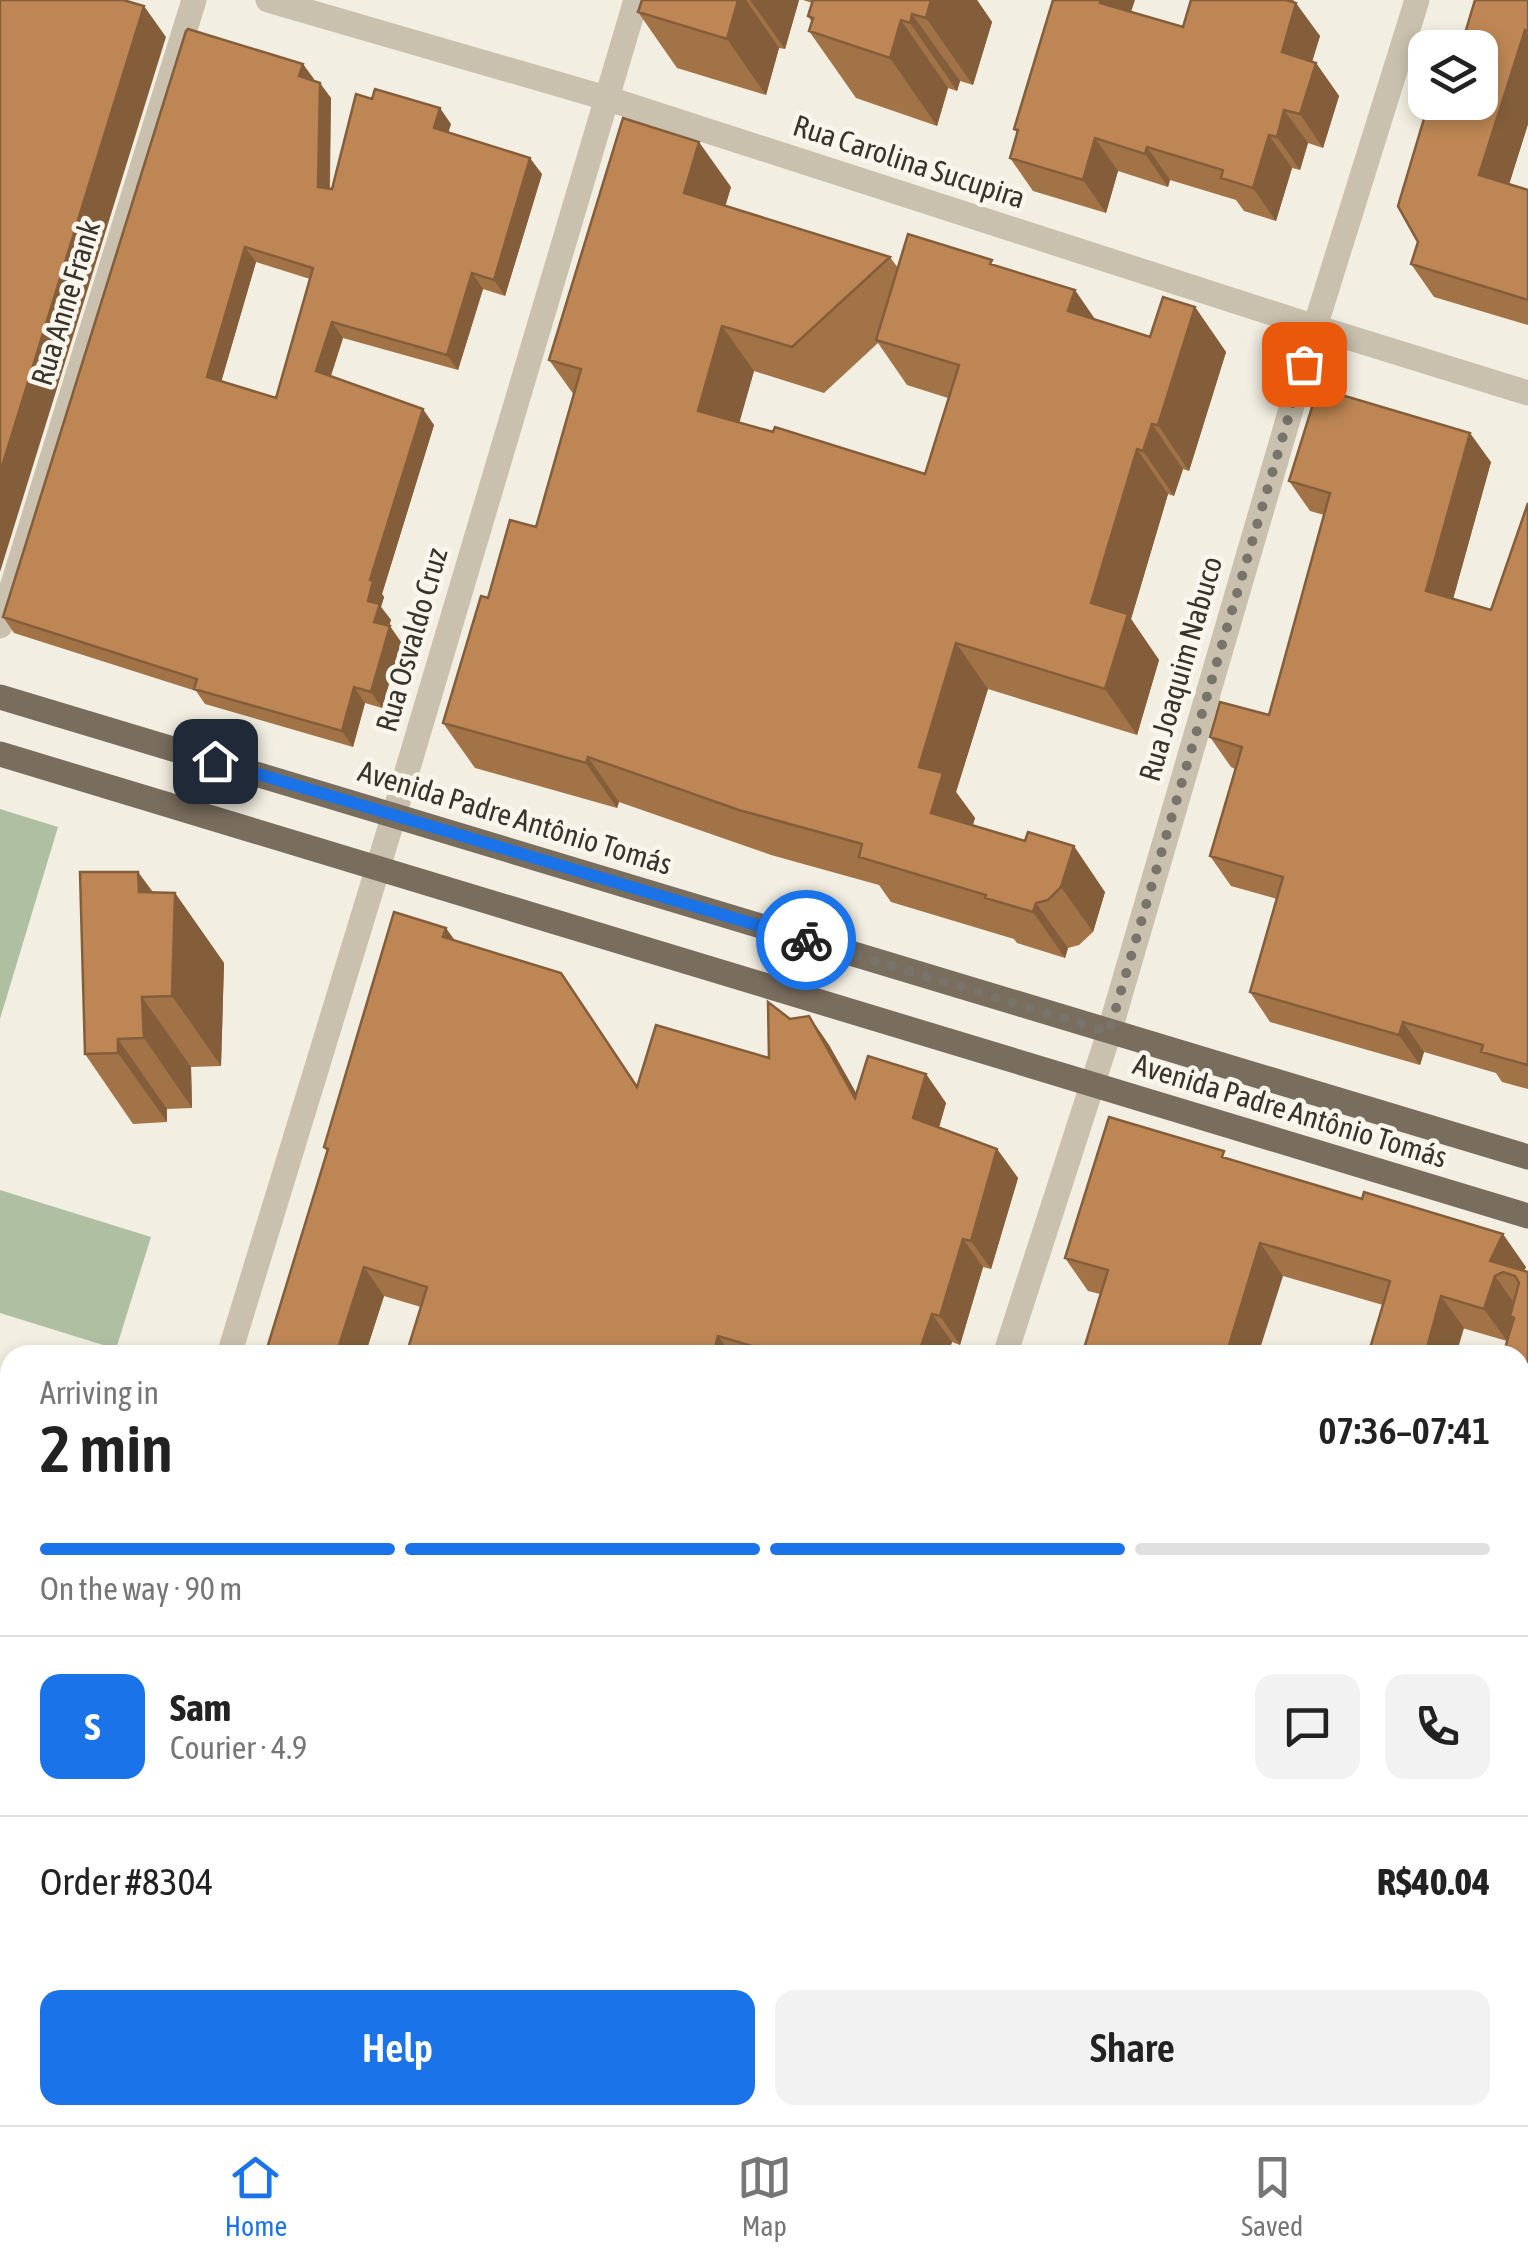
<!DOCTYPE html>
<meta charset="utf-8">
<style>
body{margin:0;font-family:"Asap Condensed",sans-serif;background:#f2f2f2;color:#222;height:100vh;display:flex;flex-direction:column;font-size:38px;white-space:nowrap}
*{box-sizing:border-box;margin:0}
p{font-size:32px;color:#767676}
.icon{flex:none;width:55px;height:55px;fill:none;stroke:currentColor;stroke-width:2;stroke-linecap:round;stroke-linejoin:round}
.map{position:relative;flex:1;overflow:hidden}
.side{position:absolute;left:0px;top:1345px;width:1530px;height:780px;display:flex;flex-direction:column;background:#fff;border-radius:30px 30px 0 0;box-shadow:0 5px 15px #0003}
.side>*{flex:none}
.fabs{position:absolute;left:1408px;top:30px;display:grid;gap:20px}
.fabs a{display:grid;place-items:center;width:90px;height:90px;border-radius:20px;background:#fff;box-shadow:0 5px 15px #0003;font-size:50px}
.pin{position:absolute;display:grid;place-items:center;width:85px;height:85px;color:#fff;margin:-42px;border-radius:20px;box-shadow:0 5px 15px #0006}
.courier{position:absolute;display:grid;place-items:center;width:100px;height:100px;margin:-50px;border:8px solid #1a73e8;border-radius:50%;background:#fff;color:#222;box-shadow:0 2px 12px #0007}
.summary em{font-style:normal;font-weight:600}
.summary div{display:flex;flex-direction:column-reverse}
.summary{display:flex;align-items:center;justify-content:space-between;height:170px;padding:0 40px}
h1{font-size:65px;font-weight:600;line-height:75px}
.bar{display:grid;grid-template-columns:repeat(4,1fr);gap:15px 10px;align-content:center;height:120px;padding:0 40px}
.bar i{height:12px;border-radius:8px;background:#e0e0e0}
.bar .active{background:#1a73e8}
.bar p{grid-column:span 4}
.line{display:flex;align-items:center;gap:25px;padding:0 40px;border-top:2px solid #e0e0e0}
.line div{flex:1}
.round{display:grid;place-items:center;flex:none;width:105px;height:105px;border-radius:20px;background:#f2f2f2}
.primary-button{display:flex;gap:20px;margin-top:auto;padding:20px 40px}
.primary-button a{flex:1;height:115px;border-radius:20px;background:#1a73e8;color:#fff;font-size:40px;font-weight:600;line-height:115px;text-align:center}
.primary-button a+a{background:#f2f2f2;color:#222}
.menu{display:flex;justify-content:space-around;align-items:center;height:140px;border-top:2px solid #e0e0e0;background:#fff;font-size:28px;color:#767676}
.menu a{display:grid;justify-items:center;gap:5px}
.menu .active{color:#1a73e8}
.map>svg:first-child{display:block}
.green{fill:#afc0a2}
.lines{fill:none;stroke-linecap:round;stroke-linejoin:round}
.street{stroke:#c9c1ad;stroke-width:25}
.primary{stroke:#796d5e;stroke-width:25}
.wall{fill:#a37348;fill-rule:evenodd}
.shaded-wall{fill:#845e3b}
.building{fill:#bd8654;stroke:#845e3b;stroke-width:2.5;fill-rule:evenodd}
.done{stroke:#79746b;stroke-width:10;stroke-dasharray:0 18}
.route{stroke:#1a73e8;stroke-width:12}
.labels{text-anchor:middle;stroke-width:9;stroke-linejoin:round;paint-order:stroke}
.street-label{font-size:30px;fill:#38332b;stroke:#f9f7ed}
</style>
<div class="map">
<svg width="1528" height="2125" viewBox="0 0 1528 2125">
<rect width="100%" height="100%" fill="#f2eee1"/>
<!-- green -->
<path class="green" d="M0 809 58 827 0 1019Z
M0 1190 151 1237 116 1349 0 1313Z
M0 1746 10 1749V1806L0 1840Z"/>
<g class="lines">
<!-- street -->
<path class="street" d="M268 0 606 98 1315 327 1528 393
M0 626 194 0
M229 1355 394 815 636 0
M1005 1355 1109 1033 1315 327 1417 0
M1520 1839 1528 1841
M0 2107 10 2074
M773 2125 775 2115"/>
<!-- primary -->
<path class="primary" d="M0 697 1528 1157
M0 754 1528 1216"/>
</g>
<!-- wall -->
<path class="wall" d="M642 0H799L785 49 779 48 766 95 677 68 638 12Z
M803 0H977L992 22 973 85 960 81 957 91 948 88 937 126 856 98 809 31 812 22 808 16 812 3Z
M1191 0H1294L1293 2 1320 36 1312 61 1316 63 1339 96 1323 148 1308 143 1300 170 1292 168 1276 221 1244 211 1236 200 1170 180 1168 187 1118 171 1106 213 1033 191 1010 158 1017 133 1014 129 1131 12 1183 27Z
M1528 0V124L1509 184 1528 190V325L1434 297 1411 264 1418 242 1463 40Z
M303 64 314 81 331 98 330 188 332 189 451 124 448 132 542 174 505 296 483 289 458 370 343 338 331 376 434 425 382 594 384 597 381 607 391 620 389 626 401 642 382 708 365 703 353 747 205 704 196 691 14 633 3 617ZM256 262 310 279 276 398 221 381Z
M731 187 725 206 890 257 898 268 996 265 1095 319 1150 337 1195 307 1226 352 1189 471 1183 469 1174 496 1168 494 1131 619 1159 660 1137 735 988 689 956 792 975 818 973 825 1105 892 1093 932 1079 945 1068 948 1065 958 1017 943 1014 939 891 902 879 885 771 855 619 802 617 808 475 768 443 723 488 598 536 527 574 395 549 360ZM878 343 907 385 948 398 925 474 739 422 754 371 824 393Z
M1491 462 1453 599 1491 610 1528 503V1089L1502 1082 1496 1073 1424 1052 1420 1065 1270 1022 1250 992 1277 899 1231 886 1210 856 1235 769 1231 767 1210 737 1269 715 1324 515 1310 511 1289 481Z
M138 872 153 892 175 893 224 963 221 1066 191 1067 192 1108 167 1109V1122L133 1124 85 1054Z
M455 941 637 1086 769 1058 790 1019 809 1016 829 1045 856 1094 926 1074 946 1103 939 1128 997 1149 1018 1178 991 1269 983 1267 960 1345 952 1342 947 1355H406L421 1307 384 1296 365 1355H265L327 1152 324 1147Z
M1230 1160 1526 1267 1524 1271 1528 1272V1774L1520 1772V1355L1507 1341 1283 1276 1100 1294 1088 1291 1065 1258Z
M0 1435 10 1450V1660H0Z
M658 2115H681L680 2121Z"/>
<!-- shaded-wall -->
<path class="shaded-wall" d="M738 0H746L779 48 766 95 727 39Z
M750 0H799L785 49Z
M931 0H977L992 22 973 85 926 18Z
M1101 0H1135L1123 36 1100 3Z
M1296 3 1320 36 1305 85 1282 52Z
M144 6 166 37 0 572V473Z
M912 14 960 81 957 91 910 23Z
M901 20 948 88 937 126 890 58Z
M1525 30 1528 34V124L1502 207 1479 175Z
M1316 63 1339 96 1323 148 1300 114Z
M303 64 314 79 310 92 299 76Z
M320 83 331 98 329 203 318 187Z
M440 108 451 124 445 143 434 128Z
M1284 110 1308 143 1300 170 1277 137Z
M1269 135 1292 168 1276 221 1253 188Z
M1095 138 1118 171 1106 213 1083 180Z
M699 142 731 187 716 238 684 193Z
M1147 147 1170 180 1168 187 1145 154Z
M530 158 542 174 505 296 494 280Z
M245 247 256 262 218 393 207 377Z
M472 273 483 289 458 370 447 355Z
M1075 290 1106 335 1068 311Z
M1195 307 1226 352 1189 471 1158 425Z
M332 322 343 338 327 387 316 371Z
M722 326 754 371 730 456 698 411Z
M423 409 434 425 382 594 384 597 381 607 391 620 385 637 374 622 368 601 370 580Z
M1152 424 1183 469 1174 496 1143 451Z
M1470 433 1491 462 1447 621 1426 591Z
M1137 449 1168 494 1131 619 1159 660 1137 735 1105 689 1091 603Z
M390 626 401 642 382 708 371 692Z
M956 643 988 689 956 792 975 818 962 858 931 813 919 767Z
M354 687 365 703 353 747 342 731Z
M588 757 619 802 617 808 586 763Z
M1074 846 1105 892 1093 932 1061 887Z
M138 872 174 923 175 893 224 963 221 1066 172 996 139 892Z
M1036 903 1068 948 1065 958 1033 912Z
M446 928 466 956 443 937Z
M142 997 191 1067 192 1108 144 1038Z
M809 1016 829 1045 875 1126 855 1098Z
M1403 1022 1424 1052 1420 1065 1399 1035Z
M118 1039 167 1109V1122L118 1053Z
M926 1074 946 1103 933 1147 913 1118Z
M997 1149 1018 1178 991 1269 971 1241Z
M1503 1234 1526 1267 1519 1282 1515 1276 1490 1261Z
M963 1239 983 1267 960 1345 940 1316Z
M1260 1243 1283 1276 1258 1355H1226Z
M364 1267 384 1296 365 1355H336Z
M1495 1276 1518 1309 1510 1316 1514 1321 1507 1341 1484 1309Z
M1441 1296 1464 1328 1456 1355H1425Z
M932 1314 952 1342 947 1355H918Z
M718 1336 732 1355H713Z
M0 1435 10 1450V1506L0 1491Z
M0 1555 10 1569V1597L0 1583Z
M0 1603 10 1617V1636L0 1622Z
M274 2115H294L301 2125H280Z
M1114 2115H1162L1159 2125H1121Z"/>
<!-- building -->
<path class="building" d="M0 0H123L144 6 0 473Z
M642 0H738L727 39 638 12Z
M813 0H931L926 18 912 14 910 23 901 20 890 58 809 31 813 18 808 16Z
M1053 0H1101L1100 3 1183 27 1191 0H1286L1296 3 1282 52 1316 63 1300 114 1284 110 1277 137 1269 135 1253 188 1221 178 1223 170 1147 147 1145 154 1095 138 1083 180 1010 158 1018 130 1014 129Z
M1475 0H1528V31L1525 30 1479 175 1528 190V300L1411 264 1418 242 1398 206 1429 102H1480V48H1446L1449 35 1463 40Z
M188 29 303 64 299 76 320 83 318 187 332 189 356 94 372 99 375 89 440 108 434 128 530 158 494 280 472 273 447 355 332 322 316 371 423 409 370 580 373 581 368 601 380 604 374 622 390 626 371 692 354 687 342 731 194 689 197 679 3 617 186 31ZM245 247 313 268 276 398 207 377Z
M623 118 699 142 684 193 890 257 792 347 722 326 698 411 773 432 775 427 925 474 959 365 876 340 908 234 992 260 990 264 1075 290 1068 311 1150 337 1163 297 1195 307 1158 425 1152 424 1143 451 1137 449 1091 603 1128 614 1105 689 956 643 919 767 943 773 931 813 1025 841 1028 832 1074 846 1061 887 1048 900 1036 903 1033 912 985 898 986 895 859 857 862 844 739 810 588 757 586 763 443 723 481 596 488 598 510 520 536 527 581 369 549 360Z
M1318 388 1470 433 1426 591 1491 610 1528 503V1065L1481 1052 1483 1045 1403 1022 1399 1035 1250 992 1283 877 1210 856 1242 747 1210 737 1220 702 1269 715 1330 493 1289 481Z
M80 872H138L139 892 175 893 172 996 142 997 144 1038 118 1039V1053L85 1054Z
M394 912 446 928 443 937 561 973 637 1087 656 1025 769 1058 768 1002 790 1019 809 1016 855 1098 868 1056 926 1074 913 1118 997 1149 971 1241 963 1239 940 1316 932 1314 918 1355H783L718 1336 713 1355H406L427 1287 364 1267 336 1355H265L328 1149 324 1147Z
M1109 1117 1224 1151 1222 1157 1362 1199 1364 1192 1503 1234 1490 1261 1528 1272V1749L1520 1747V1355H1503L1514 1318 1510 1316 1519 1283 1515 1276 1503 1272 1495 1276 1484 1309 1441 1296 1425 1355H1368L1390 1281 1260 1243 1226 1355H1082L1108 1270 1065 1258Z
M0 1483H10V1547H0Z
M40 2115H275L274 2117 301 2125H37Z
M348 2115H498L531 2125H345Z
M856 2115H1119L1151 2125H853Z"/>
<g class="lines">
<!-- done -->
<path class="done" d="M806 940 1109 1032 1304 364"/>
<!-- route -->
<path class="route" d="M215 761 806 940"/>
</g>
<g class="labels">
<!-- street labels -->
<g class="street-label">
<text transform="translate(909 162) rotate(18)" y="10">Rua Carolina Sucupira</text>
<text transform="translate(66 303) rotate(-73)" y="10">Rua Anne Frank</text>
<text transform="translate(412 640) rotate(-74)" y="10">Rua Osvaldo Cruz</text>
<text transform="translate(1181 669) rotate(-74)" y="10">Rua Joaquim Nabuco</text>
<text transform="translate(515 818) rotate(17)" y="10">Avenida Padre Antônio Tomás</text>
<text transform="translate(1290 1111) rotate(17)" y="10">Avenida Padre Antônio Tomás</text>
</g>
</g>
</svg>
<div class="fabs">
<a><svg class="icon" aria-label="layers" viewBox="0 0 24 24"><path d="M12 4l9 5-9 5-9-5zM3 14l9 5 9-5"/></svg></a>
</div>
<div class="pin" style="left:1304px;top:364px;background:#ea580c"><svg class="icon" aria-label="bag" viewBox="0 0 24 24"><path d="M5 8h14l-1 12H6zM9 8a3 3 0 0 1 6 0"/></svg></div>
<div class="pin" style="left:215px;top:761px;background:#1f2937"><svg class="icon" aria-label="home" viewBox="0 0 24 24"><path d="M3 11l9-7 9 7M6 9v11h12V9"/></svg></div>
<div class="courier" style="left:806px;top:940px"><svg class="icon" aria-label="bike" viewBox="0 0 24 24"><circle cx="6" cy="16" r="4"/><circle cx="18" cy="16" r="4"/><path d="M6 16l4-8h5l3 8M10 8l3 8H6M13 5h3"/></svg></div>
<section class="side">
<div class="summary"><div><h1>2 min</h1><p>Arriving in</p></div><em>07:36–07:41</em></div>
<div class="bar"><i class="active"></i><i class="active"></i><i class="active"></i><i></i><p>On the way · 90 m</p></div>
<div class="line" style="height:180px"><b class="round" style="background:#1a73e8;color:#fff">S</b><div><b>Sam</b><p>Courier · 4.9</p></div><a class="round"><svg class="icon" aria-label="chat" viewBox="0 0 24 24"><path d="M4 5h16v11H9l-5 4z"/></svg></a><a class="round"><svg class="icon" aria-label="phone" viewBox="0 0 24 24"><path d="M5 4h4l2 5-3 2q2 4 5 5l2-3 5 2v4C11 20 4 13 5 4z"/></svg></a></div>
<div class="line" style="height:130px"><div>Order #8304</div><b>R$40.04</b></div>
<div class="primary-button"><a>Help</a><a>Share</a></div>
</section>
</div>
<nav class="menu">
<a class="active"><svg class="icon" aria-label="home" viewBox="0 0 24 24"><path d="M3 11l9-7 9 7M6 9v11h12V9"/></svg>Home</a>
<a><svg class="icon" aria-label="map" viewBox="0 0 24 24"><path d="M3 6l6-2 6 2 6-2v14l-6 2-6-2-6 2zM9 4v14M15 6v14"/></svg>Map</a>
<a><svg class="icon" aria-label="saved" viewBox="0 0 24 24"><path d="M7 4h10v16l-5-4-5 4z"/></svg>Saved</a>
</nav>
